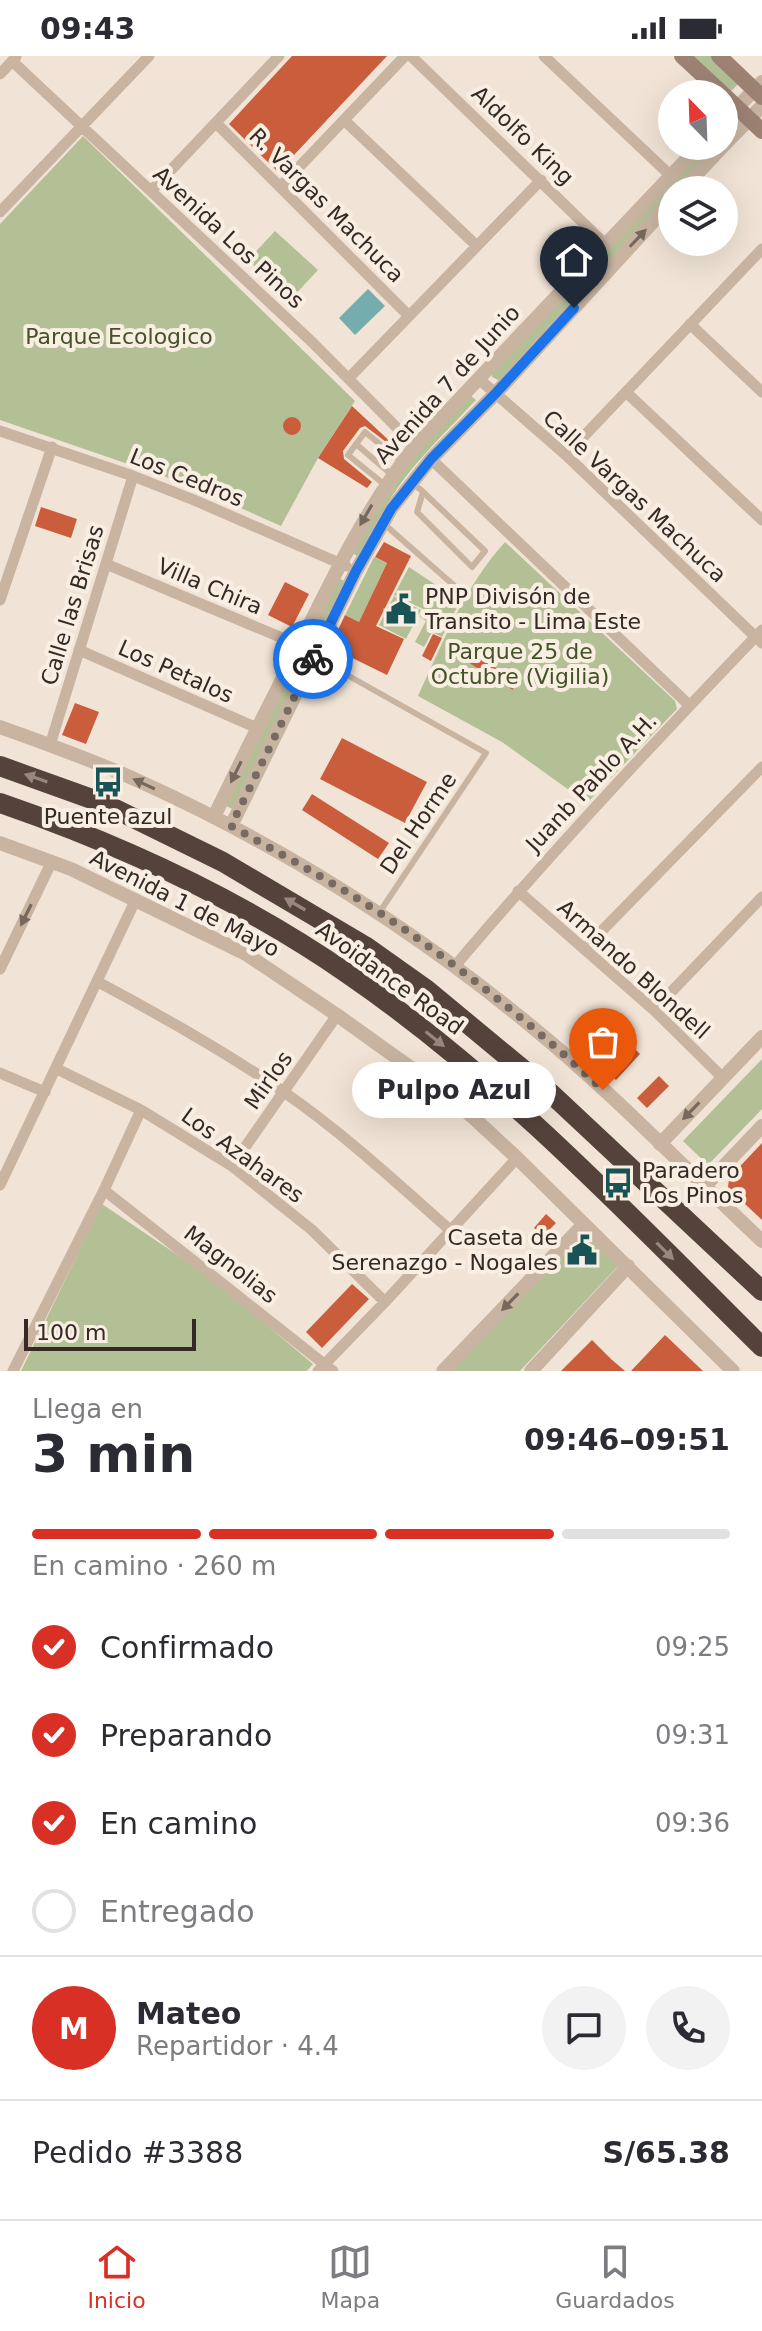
<!DOCTYPE html>
<html lang="es">
<meta charset="utf-8">
<style>
body{margin:0;font-family:"DejaVu Sans",sans-serif;background:#f2f2f3;color:#2b2b33;height:100vh;display:flex;flex-direction:column;font-size:30px;white-space:nowrap}
*{box-sizing:border-box;margin:0}
p{font-size:26px;color:#7c7c81}
.icon{flex:none;width:44px;height:44px;fill:none;stroke:currentColor;stroke-width:2;stroke-linecap:round;stroke-linejoin:round}
.map{position:relative;height:1315px;overflow:hidden}
.drawer{display:flex;flex-direction:column;background:#fff;flex:1}
.drawer>*{flex:none}
.needle{width:52px;rotate:337deg}
.tools{position:absolute;left:658px;top:24px;display:grid;gap:16px}
.tools a{display:grid;place-items:center;width:80px;height:80px;border-radius:50%;background:#fff;box-shadow:0 8px 32px #0002;font-size:40px}
.scale{position:absolute;left:24px;bottom:20px;width:172px;box-sizing:border-box;padding-left:8px;border:4px solid #342925;border-top:0;font-size:22px;line-height:28px;white-space:nowrap;color:#342925;-webkit-text-stroke:6px #f9eee2;paint-order:stroke}
.pin{position:absolute;display:grid;place-items:center;width:68px;height:68px;color:#fff;margin:-82px -34px;border-radius:50% 50% 50% 0;rotate:-45deg;box-shadow:0 0 8px #0007}
.pin .icon{rotate:45deg}
.courier{position:absolute;display:grid;place-items:center;width:80px;height:80px;margin:-40px;border:6px solid #1a73e8;border-radius:50%;background:#fff;color:#222;box-shadow:0 2px 10px #0007}
.bubble{position:absolute;height:56px;border-radius:28px;background:#fff;box-shadow:0 8px 32px #0002;font-size:26px;font-weight:800;line-height:56px;text-align:center}
.headline em{font-style:normal;font-weight:800}
.headline div{display:flex;flex-direction:column-reverse}
.headline{display:flex;align-items:center;justify-content:space-between;height:136px;padding:0 32px}
h1{font-size:52px;font-weight:800;line-height:60px}
.bar{display:grid;grid-template-columns:repeat(4,1fr);gap:12px 8px;align-content:center;height:96px;padding:0 32px}
.bar i{height:10px;border-radius:6px;background:#e1e1e2}
.bar .active{background:#d93025}
.bar p{grid-column:span 4}
.line{display:flex;align-items:center;gap:20px;padding:0 32px;border-top:2px solid #e1e1e2}
.line div{flex:1}
.round{display:grid;place-items:center;flex:none;width:84px;height:84px;border-radius:42px;background:#f2f2f3}
ol{padding:0 32px;list-style:none}
li{display:flex;align-items:center;gap:24px;height:88px}
li p{margin-inline-start:auto}
li .icon{padding:8px;border-radius:50%;background:#d93025;color:#fff;stroke-width:4}
li:last-child{color:#7c7c81}
li i{width:44px;height:44px;border:4px solid #e1e1e2;border-radius:50%}
.status{display:flex;justify-content:space-between;align-items:center;height:56px;padding:0 40px;background:#fff;direction:ltr}
.status svg{height:22px;fill:currentColor}
.dock{display:flex;justify-content:space-around;align-items:center;height:112px;border-top:2px solid #e1e1e2;background:#fff;font-size:22px;color:#7c7c81}
.dock a{display:grid;justify-items:center;gap:4px}
.dock .active{color:#d93025}
.map>svg:first-child{display:block}
.green{fill:#b3c096}
.water{fill:#75adaf}
.building{fill:#ca5d3c}
.lines{fill:none;stroke-linecap:round;stroke-linejoin:round}
.service{stroke:#c9b4a2;stroke-width:6}
.minor{stroke:#c9b4a2;stroke-width:11}
.tertiary{stroke:#c9b4a2;stroke-width:14}
.secondary{stroke:#9d8274;stroke-width:16}
.motorway{stroke:#55433b;stroke-width:20}
.oneway{fill:#77685d}
.oneway2{fill:#97877e}
.done{stroke:#766a63;stroke-width:8;stroke-dasharray:0 14.4}
.route{stroke:#1a73e8;stroke-width:10}
.labels{text-anchor:middle;stroke-width:8;stroke-linejoin:round;paint-order:stroke}
.street-label{font-size:22px;fill:#342925;stroke:#f9eee2}
.park-label{font-size:22px;fill:#435328;stroke:#f9eee2}
.poi-label{font-size:22px;fill:#342925;stroke:#f9eee2;text-anchor:start}
</style>
<div class="status"><b>09:43</b><svg viewBox="0 0 49 12"><path d="M0 12V9h3v3zM5 12V6h3v6zM10 12V3h3v9zM15 12V0h3v12zM26 1h20v11H26zM47 4h2v5h-2z"/></svg></div>
<div class="map">
<svg width="762" height="1315" viewBox="0 0 762 1315">
<rect width="100%" height="100%" fill="#f1e4d6"/>
<!-- green -->
<path class="green" d="M692 0H712L740 26 730 36Z
M83 80 355 345 318 402 281 470 189 429 0 364V168Z
M706 90H717L676 134H672V138L500 325 492 321V318Z
M275 175 318 214 291 243 248 204Z
M470 339 476 344C449 373 419 401 396 434 381 455 370 478 358 500L351 497 414 399Z
M505 486 675 645 677 653 587 747 502 686 418 640C443 586 465 530 505 486Z
M374 501 387 507 359 566 345 559Z
M409 511 460 545 442 581 432 576 424 591 415 586 426 565 420 561 423 553 394 539Z
M338 522 345 525 235 754 226 750Z
M394 540 421 554 406 583 379 569Z
M762 1003V1053L708 1109 683 1085Z
M102 1148 207 1219 313 1308 307 1315H21Z
M582 1176 618 1210 520 1315H448Z"/>
<!-- water -->
<path class="water" d="M368 233 385 250 355 279 339 262Z"/>
<!-- building -->
<path class="building" d="M292 0H387L278 116 229 68Z
M352 350 395 390 394 392 365 370 360 372 343 395 344 403 372 426 367 432 318 402Z
M283 370a9 9 0 1 1 18 0a9 9 0 1 1-18 0Z
M41 451 77 463 71 482 35 470Z
M384 486 411 500 376 570 404 583 387 619 330 591 345 559 359 566 387 507 375 501Z
M285 526 309 538 292 571 268 559Z
M433 578 442 582 431 605 422 600Z
M477 601 511 621 513 634 463 603Z
M75 647 99 656 86 688 62 679Z
M342 682 427 726 405 767 320 723Z
M312 738 389 787 378 803 302 754Z
M608 973 629 992 631 989 640 998 616 1024 587 996Z
M659 1020 669 1030 647 1052 637 1042Z
M762 1087V1164L728 1132 729 1122Z
M546 1158 556 1167 543 1180 534 1172Z
M352 1228 369 1243 322 1292 306 1276Z
M665 1279 703 1315H631Z
M592 1284 611 1303 625 1315H561Z"/>
<g class="lines">
<!-- service -->
<path class="service" d="M356 388 392 419
M412 428 420 433 485 495 472 511 417 456 423 436
M385 429 348 399 365 376 402 406
M383 467 458 533
M315 601 486 697 379 857"/>
<!-- minor -->
<path class="minor" d="M411 0 605 188
M544 0 670 119
M12 5 312 286 415 390
M0 18 16 1
M344 64 477 190
M216 67 409 260
M280 131 405 0
M151 135 279 0
M0 156 149 0
M690 268 762 336
M349 322 541 124
M479 323 566 399 762 587
M626 336 762 464
M0 375 133 420 194 444 346 510
M566 399 762 193
M431 403 689 649
M106 508 299 589
M0 544 52 391
M79 594 257 672
M50 689 133 420
M518 835 654 954 723 1022
M584 893 762 711
M455 910C553 794 657 683 762 574
M0 913 52 805
M98 926C162 960 224 995 284 1036 343 1077 396 1126 450 1174
M654 954 762 841
M57 1013 141 1054 232 1110 312 1174 385 1246
M0 1017 45 1036
M232 1110 337 959
M0 1129 136 843
M104 1134 333 1315
M13 1315 104 1134 141 1054
M318 1315 385 1246 517 1102"/>
<!-- tertiary -->
<path class="tertiary" d="M724 65 762 26
M724 89 762 50
M682 134 723 90
M0 671C48 688 95 705 141 726 282 790 412 872 531 970 612 1036 685 1113 762 1185
M214 761C243 700 274 640 304 580 337 513 369 448 415 390L699 90
M231 770 356 515 391 453 431 403 495 338 672 145
M0 787 71 813 246 898 337 959 432 1027 476 1064 517 1102 733 1315
M660 1088 762 981
M704 1131 762 1070
M443 1315 583 1169
M531 1315 628 1210"/>
<!-- secondary -->
<path class="secondary" d="M682 0 723 38
M719 0 762 41
M724 39 762 75"/>
<!-- motorway -->
<path class="motorway" d="M0 710 103 747 223 806 365 890 427 934 543 1030 762 1235
M0 747C122 789 241 844 348 918 501 1023 630 1160 762 1291"/>
</g>
<!-- one-way arrows -->
<defs><path id="oneway-solid" d="M-6-.8H1V-3.2L6.5 0L1 3.2V.8H-6Z" transform="scale(2)"/></defs>
<g class="oneway">
<use href="#oneway-solid" transform="translate(638 182) rotate(-47)"/>
<use href="#oneway-solid" transform="translate(366 459) rotate(120)"/>
<use href="#oneway-solid" transform="translate(236 716) rotate(116)"/>
<use href="#oneway-solid" transform="translate(144 728) rotate(-155)"/>
<use href="#oneway-solid" transform="translate(26 859) rotate(116)"/>
<use href="#oneway-solid" transform="translate(691 1055) rotate(134)"/>
<use href="#oneway-solid" transform="translate(510 1246) rotate(134)"/>
</g>
<g class="oneway2">
<use href="#oneway-solid" transform="translate(36 722) rotate(-161)"/>
<use href="#oneway-solid" transform="translate(295 848) rotate(-150)"/>
<use href="#oneway-solid" transform="translate(435 983) rotate(39)"/>
<use href="#oneway-solid" transform="translate(665 1195) rotate(45)"/>
</g>
<g class="lines">
<!-- done -->
<path class="done" d="M313 603 231 770C290 803 349 835 404 873 474 922 541 976 603 1034"/>
<!-- route -->
<path class="route" d="M313 603 356 515 391 453 431 403 495 338 574 252"/>
</g>
<!-- icons -->
<defs>
<g id="civic-bare" transform="scale(2.4)"><path d="M-.6-6.5H3V-4.5H.6V-3L4-1V1h2V6H-6V1h2V-1L-.6-3ZM-1.2 2.5V6h2.4V2.5Z" fill="#195356" stroke="#f9eee2" stroke-width="2.5" paint-order="stroke"/></g>
<g id="bus-bare" transform="scale(2.4)"><path d="M-5-6H5V4H4V6H2V4H-2V6H-4V4H-5ZM-3.5-4V0h7V-4ZM-3.5 1.2v1.5H-2V1.2ZM2 1.2v1.5H3.5V1.2Z" fill="#195356" stroke="#f9eee2" stroke-width="2.5" paint-order="stroke"/></g>
</defs>
<g fill-rule="evenodd">
<use href="#civic-bare" x="401" y="553"/>
<use href="#bus-bare" x="108" y="726"/>
<use href="#bus-bare" x="618" y="1127"/>
<use href="#civic-bare" x="582" y="1194"/>
</g>
<g class="labels">
<!-- street labels -->
<g class="street-label">
<text transform="translate(523 79) rotate(44)" y="8">Aldolfo King</text>
<text transform="translate(327 149) rotate(45)" y="8">R. Vargas Machuca</text>
<text transform="translate(229 181) rotate(43)" y="8">Avenida Los Pinos</text>
<text transform="translate(447 328) rotate(-48)" y="8">Avenida 7 de Junio</text>
<text transform="translate(187 421) rotate(22)" y="8">Los Cedros</text>
<text transform="translate(635 440) rotate(43)" y="8">Calle Vargas Machuca</text>
<text transform="translate(210 530) rotate(23)" y="8">Villa Chira</text>
<text transform="translate(72 549) rotate(-73)" y="8">Calle las Brisas</text>
<text transform="translate(176 615) rotate(24)" y="8">Los Petalos</text>
<text transform="translate(591 726) rotate(-47)" y="8">Juanb Pablo A.H.</text>
<text transform="translate(418 767) rotate(-56)" y="8">Del Horme</text>
<text transform="translate(185 847) rotate(27)" y="8">Avenida 1 de Mayo</text>
<text transform="translate(634 913) rotate(42)" y="8">Armando Blondell</text>
<text transform="translate(390 922) rotate(36)" y="8">Avoidance Road</text>
<text transform="translate(268 1024) rotate(-55)" y="8">Mirlos</text>
<text transform="translate(243 1099) rotate(36)" y="8">Los Azahares</text>
<text transform="translate(231 1208) rotate(38)" y="8">Magnolias</text>
</g>
<!-- park labels -->
<g class="park-label">
<text x="119" y="288">Parque Ecologico</text>
<text x="520" y="603">Parque 25 de<tspan x="520" dy="25">Octubre (Vigilia)</tspan></text>
</g>
<!-- poi labels -->
<g class="poi-label">
<text x="425" y="548">PNP Divisón de<tspan x="425" dy="25">Transito - Lima Este</tspan></text>
<text x="108" y="768" text-anchor="middle">Puente azul</text>
<text x="642" y="1122">Paradero<tspan x="642" dy="25">Los Pinos</tspan></text>
<text x="558" y="1189" text-anchor="end">Caseta de<tspan x="558" dy="25">Serenazgo - Nogales</tspan></text>
</g>
</g>
</svg>
<div class="tools">
<a><svg class="needle" viewBox="-14 -14 28 28"><path d="M0-13l5 13h-10z" fill="#e53935"/><path d="M0 13l5-13h-10z" fill="#7c7c81"/></svg></a>
<a><svg class="icon" aria-label="layers" viewBox="0 0 24 24"><path d="M12 4l9 5-9 5-9-5zM3 14l9 5 9-5"/></svg></a>
</div>
<div class="scale">100 m</div>
<div class="pin" style="left:603px;top:1034px;background:#ea580c"><svg class="icon" aria-label="bag" viewBox="0 0 24 24"><path d="M5 8h14l-1 12H6zM9 8a3 3 0 0 1 6 0"/></svg></div>
<div class="pin" style="left:574px;top:252px;background:#1f2937"><svg class="icon" aria-label="home" viewBox="0 0 24 24"><path d="M3 11l9-7 9 7M6 9v11h12V9"/></svg></div>
<div class="courier" style="left:313px;top:603px"><svg class="icon" aria-label="bike" viewBox="0 0 24 24"><circle cx="6" cy="16" r="4"/><circle cx="18" cy="16" r="4"/><path d="M6 16l4-8h5l3 8M10 8l3 8H6M13 5h3"/></svg></div>
<div class="bubble" style="left:352px;top:1006px;width:204px">Pulpo Azul</div>
</div>
<section class="drawer">
<div class="headline"><div><h1>3 min</h1><p>Llega en</p></div><em>09:46–09:51</em></div>
<div class="bar"><i class="active"></i><i class="active"></i><i class="active"></i><i></i><p>En camino · 260 m</p></div>
<ol>
<li><svg class="icon" aria-label="check" viewBox="0 0 24 24"><path d="M5 12l5 5 9-10"/></svg>Confirmado<p>09:25</p></li>
<li><svg class="icon" aria-label="check" viewBox="0 0 24 24"><path d="M5 12l5 5 9-10"/></svg>Preparando<p>09:31</p></li>
<li><svg class="icon" aria-label="check" viewBox="0 0 24 24"><path d="M5 12l5 5 9-10"/></svg>En camino<p>09:36</p></li>
<li><i></i>Entregado</li>
</ol>
<div class="line" style="height:144px"><b class="round" style="background:#d93025;color:#fff">M</b><div><b>Mateo</b><p>Repartidor · 4.4</p></div><a class="round"><svg class="icon" aria-label="chat" viewBox="0 0 24 24"><path d="M4 5h16v11H9l-5 4z"/></svg></a><a class="round"><svg class="icon" aria-label="phone" viewBox="0 0 24 24"><path d="M5 4h4l2 5-3 2q2 4 5 5l2-3 5 2v4C11 20 4 13 5 4z"/></svg></a></div>
<div class="line" style="height:104px"><div>Pedido #3388</div><b>S/65.38</b></div>
</section>
<nav class="dock">
<a class="active"><svg class="icon" aria-label="home" viewBox="0 0 24 24"><path d="M3 11l9-7 9 7M6 9v11h12V9"/></svg>Inicio</a>
<a><svg class="icon" aria-label="map" viewBox="0 0 24 24"><path d="M3 6l6-2 6 2 6-2v14l-6 2-6-2-6 2zM9 4v14M15 6v14"/></svg>Mapa</a>
<a><svg class="icon" aria-label="saved" viewBox="0 0 24 24"><path d="M7 4h10v16l-5-4-5 4z"/></svg>Guardados</a>
</nav>
